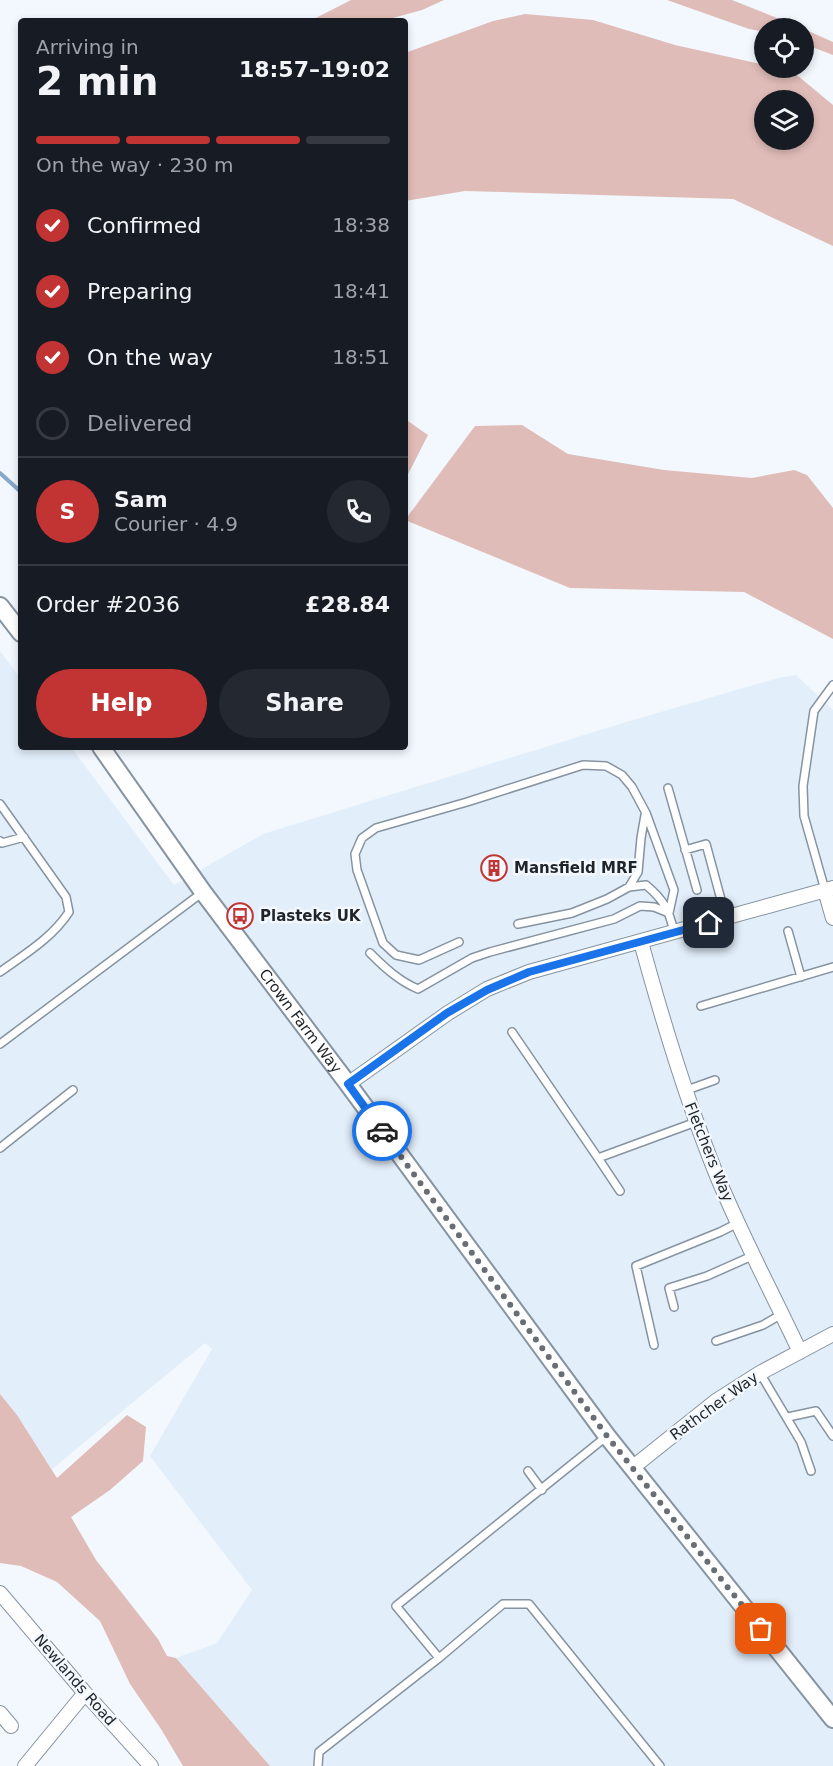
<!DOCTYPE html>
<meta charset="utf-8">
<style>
body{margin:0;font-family:"DejaVu Sans",sans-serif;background:#242831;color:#f1f3f6;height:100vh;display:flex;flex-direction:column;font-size:22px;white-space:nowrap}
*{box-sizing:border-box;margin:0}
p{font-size:20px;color:#9ea1a6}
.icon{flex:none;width:33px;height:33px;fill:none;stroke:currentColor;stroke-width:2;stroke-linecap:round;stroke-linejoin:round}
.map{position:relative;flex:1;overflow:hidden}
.side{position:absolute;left:18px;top:18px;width:390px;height:732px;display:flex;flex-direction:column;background:#171b24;border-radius:6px;box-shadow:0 3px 9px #0003}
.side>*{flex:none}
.controls{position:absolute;left:754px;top:18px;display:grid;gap:12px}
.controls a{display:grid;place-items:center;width:60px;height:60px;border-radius:50%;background:#171b24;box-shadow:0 3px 9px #0003;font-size:30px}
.pin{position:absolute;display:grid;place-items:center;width:51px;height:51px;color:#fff;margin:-26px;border-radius:12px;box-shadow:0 3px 9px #0006}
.courier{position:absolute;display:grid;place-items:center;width:60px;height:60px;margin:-30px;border:4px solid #1a73e8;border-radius:50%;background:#fff;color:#222;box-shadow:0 2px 8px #0007}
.headline em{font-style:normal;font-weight:800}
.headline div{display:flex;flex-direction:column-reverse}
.headline{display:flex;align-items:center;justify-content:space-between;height:102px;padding:0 18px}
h1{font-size:39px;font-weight:800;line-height:45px}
.bar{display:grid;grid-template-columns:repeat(4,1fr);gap:9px 6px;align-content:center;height:72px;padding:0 18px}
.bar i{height:8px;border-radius:4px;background:#363941}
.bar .active{background:#c23433}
.bar p{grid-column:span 4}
.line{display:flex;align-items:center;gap:15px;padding:0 18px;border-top:2px solid #363941}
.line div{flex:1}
.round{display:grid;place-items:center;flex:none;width:63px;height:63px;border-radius:32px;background:#242831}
ol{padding:0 18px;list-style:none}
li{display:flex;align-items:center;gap:18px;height:66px}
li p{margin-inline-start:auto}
li .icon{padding:6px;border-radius:50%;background:#c23433;color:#fff;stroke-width:4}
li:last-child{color:#9ea1a6}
li i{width:33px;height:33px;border:3px solid #363941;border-radius:50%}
.cta{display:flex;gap:12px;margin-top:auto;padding:12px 18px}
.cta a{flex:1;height:69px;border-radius:36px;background:#c23433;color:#fff;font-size:24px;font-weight:800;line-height:69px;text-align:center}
.cta a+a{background:#242831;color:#f1f3f6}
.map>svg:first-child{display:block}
.built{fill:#e2eefa}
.green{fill:#e0bcb8;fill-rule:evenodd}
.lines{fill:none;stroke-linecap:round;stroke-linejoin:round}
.stream{stroke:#86a8c9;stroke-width:4}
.service-casing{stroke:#8693a0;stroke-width:10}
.minor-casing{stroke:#8693a0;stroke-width:16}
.tertiary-casing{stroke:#8693a0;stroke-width:20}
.service{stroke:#fff;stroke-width:7}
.minor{stroke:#fff;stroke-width:14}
.tertiary{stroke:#fff;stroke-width:16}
.done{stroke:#696e74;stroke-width:6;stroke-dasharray:0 10.8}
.route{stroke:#1a73e8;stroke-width:8}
.labels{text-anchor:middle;stroke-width:5;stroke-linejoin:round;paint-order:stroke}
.poi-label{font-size:15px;font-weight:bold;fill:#1f2429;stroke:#f2f8fe;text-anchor:start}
.street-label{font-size:15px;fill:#1f2429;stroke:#f2f8fe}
</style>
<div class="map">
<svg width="833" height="1766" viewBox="0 0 833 1766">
<rect width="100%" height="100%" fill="#f2f8fe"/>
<!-- built -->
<path class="built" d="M0 651 21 679V747H71L174 885 263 834 623 723 778 678 796 675 833 710V1766H270L176 1658 217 1643 252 1590 150 1456 212 1349 205 1343 52 1469 17 1415 0 1394Z"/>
<!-- green -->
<path class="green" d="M351 0H444L422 10 382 21H310Z
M667 0H732L802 28H765V32L749 29Z
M525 14 593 20 675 45 765 65V68H778L792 71 833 105V246L733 199 465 191 405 201V53L493 21ZM765 100H804V140H765Z
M804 29 833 42V55L804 44Z
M405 419 428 435 405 480Z
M522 425 568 454 664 470 752 478 794 470 807 475 833 508V639L744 592 570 588 405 520 475 426Z
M0 1394 17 1415 57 1478 127 1415 146 1427 143 1461 110 1490 71 1517 96 1560 158 1639 167 1656 176 1658 270 1766H183L161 1729 130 1684 100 1621 57 1582 21 1566 0 1563Z"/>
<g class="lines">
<!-- stream -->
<path class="stream" d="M0 473 21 492"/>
<!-- service casing -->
<g class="service-casing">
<path id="service" d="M668 788 697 890
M0 804 66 897 69 912C52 938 25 954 0 972
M0 841 2 843 24 837
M685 850 706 844 726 918
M629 887 638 872 641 838 645 815
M825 890 804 816 803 786 814 711 833 685
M518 924 572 913 607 899 629 887 646 885C664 900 669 910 674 932
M788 931 801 977
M370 953C385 968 399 981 418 989L472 958 490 952 614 919 640 906 654 907 669 913 674 890 646 813 632 787 622 775 606 766 583 765 467 802 376 828 362 838 355 854 357 870 383 943 396 955 419 960 459 942
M701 1006 833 967
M512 1032 598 1158 696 1122
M0 1044 203 892
M684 1091 715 1080
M0 1148 73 1090
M598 1158 620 1191
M674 1307 669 1288 707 1276 752 1256
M716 1341 763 1325 782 1314
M654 1345 636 1266 720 1232 738 1223
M760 1373 801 1442 811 1471
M788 1417 816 1411 833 1436
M528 1471 542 1490
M439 1658 396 1606 607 1436
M318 1766 319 1752 439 1658 503 1604H529L660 1766"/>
</g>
<!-- minor casing -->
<g class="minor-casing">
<path id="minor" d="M825 890 833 918
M641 942C662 1019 685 1096 715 1171 740 1233 772 1292 800 1352
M348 1084 448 1013 487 989 529 972 833 888
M632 1468 716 1401 760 1373 833 1334
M0 1593 85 1693 151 1766
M0 1713 11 1726
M25 1766 85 1693"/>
</g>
<!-- tertiary casing -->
<g class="tertiary-casing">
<g id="tertiary">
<path d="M0 606 21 633"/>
<path id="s1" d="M101 747 203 892 348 1084 607 1436 833 1719"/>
</g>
</g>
<!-- service -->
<use href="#service" class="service"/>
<!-- minor -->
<use href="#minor" class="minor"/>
<!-- tertiary -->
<use href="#tertiary" class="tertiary"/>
</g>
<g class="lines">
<!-- done -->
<path class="done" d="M382 1131 607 1436 761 1629"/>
<!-- route -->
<path class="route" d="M382 1131 348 1084 447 1013 487 990 529 972 709 923"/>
</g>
<!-- icons -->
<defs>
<g id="building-ring" transform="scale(1.35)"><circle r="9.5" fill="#f2f8fe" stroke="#c23433" stroke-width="1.5"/><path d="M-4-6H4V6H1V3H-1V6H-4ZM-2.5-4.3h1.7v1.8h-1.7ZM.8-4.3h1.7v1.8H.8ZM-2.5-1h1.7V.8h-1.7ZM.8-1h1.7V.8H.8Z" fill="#c23433"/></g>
<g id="bus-ring" transform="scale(1.35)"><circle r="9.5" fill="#f2f8fe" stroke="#c23433" stroke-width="1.5"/><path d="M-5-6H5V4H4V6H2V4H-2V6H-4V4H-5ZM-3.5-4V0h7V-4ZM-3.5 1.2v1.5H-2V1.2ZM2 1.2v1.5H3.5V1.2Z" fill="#c23433"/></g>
</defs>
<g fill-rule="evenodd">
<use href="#building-ring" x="494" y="868"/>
<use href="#bus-ring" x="240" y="916"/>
</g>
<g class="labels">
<!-- poi labels -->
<g class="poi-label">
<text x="514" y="873">Mansfield MRF</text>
<text x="260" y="921">Plasteks UK</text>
</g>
<!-- street labels -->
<g class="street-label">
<text dy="5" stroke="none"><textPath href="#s1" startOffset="339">Crown Farm Way</textPath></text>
<text transform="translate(709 1152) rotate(68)" y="5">Fletchers Way</text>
<text transform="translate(714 1406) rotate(-36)" y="5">Rathcher Way</text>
<text transform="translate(75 1680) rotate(49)" y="5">Newlands Road</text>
</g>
</g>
</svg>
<div class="controls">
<a><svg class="icon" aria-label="locate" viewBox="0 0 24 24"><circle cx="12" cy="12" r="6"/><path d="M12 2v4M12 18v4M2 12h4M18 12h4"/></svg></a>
<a><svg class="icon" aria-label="layers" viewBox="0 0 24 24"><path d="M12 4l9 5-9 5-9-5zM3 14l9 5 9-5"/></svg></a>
</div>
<div class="pin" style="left:761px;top:1629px;background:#ea580c"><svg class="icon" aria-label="bag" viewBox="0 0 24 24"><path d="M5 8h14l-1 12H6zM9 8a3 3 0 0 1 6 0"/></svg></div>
<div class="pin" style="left:709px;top:923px;background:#1f2937"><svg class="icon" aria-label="home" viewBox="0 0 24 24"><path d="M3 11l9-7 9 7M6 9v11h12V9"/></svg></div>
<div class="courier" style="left:382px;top:1131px"><svg class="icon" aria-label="car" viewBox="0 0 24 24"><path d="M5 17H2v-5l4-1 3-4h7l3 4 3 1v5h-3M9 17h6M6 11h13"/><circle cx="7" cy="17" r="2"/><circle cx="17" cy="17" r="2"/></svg></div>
<section class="side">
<div class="headline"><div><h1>2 min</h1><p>Arriving in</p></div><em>18:57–19:02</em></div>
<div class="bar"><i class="active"></i><i class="active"></i><i class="active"></i><i></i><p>On the way · 230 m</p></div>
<ol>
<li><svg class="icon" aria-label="check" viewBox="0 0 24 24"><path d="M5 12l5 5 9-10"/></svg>Confirmed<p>18:38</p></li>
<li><svg class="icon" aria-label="check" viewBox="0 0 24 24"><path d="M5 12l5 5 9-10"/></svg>Preparing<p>18:41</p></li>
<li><svg class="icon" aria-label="check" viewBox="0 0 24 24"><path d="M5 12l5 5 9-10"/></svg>On the way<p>18:51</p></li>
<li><i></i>Delivered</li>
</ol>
<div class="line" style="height:108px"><b class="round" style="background:#c23433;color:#fff">S</b><div><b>Sam</b><p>Courier · 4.9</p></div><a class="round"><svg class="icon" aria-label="phone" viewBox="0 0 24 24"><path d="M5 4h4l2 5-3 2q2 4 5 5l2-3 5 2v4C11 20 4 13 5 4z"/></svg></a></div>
<div class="line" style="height:78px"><div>Order #2036</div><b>£28.84</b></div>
<div class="cta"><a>Help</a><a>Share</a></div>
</section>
</div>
